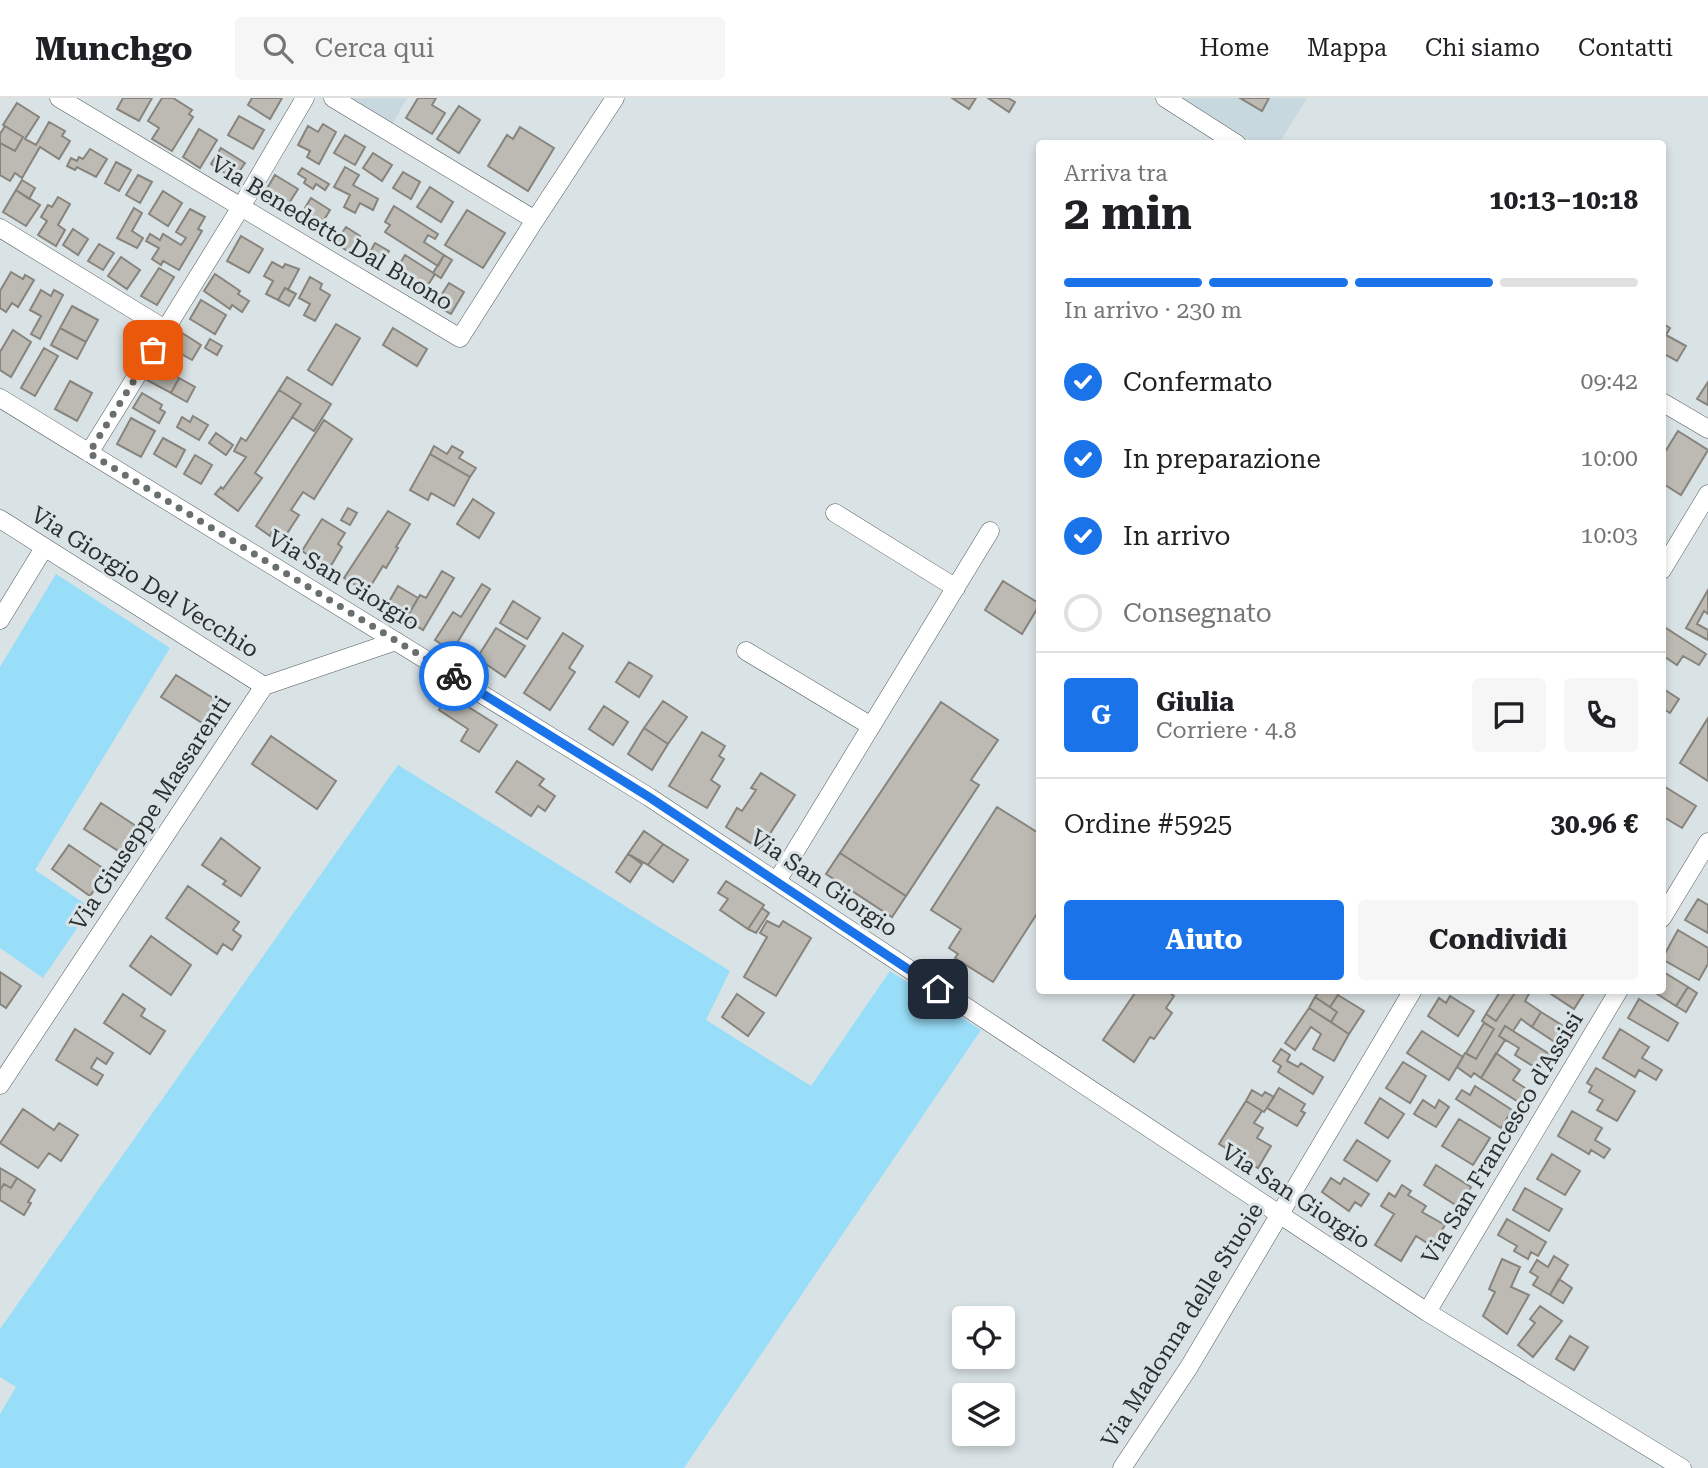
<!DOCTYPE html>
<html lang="it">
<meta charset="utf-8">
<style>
body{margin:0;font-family:"Roboto Serif",serif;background:#f6f6f6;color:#202124;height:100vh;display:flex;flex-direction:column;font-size:26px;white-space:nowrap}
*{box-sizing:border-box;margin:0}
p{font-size:23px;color:#757577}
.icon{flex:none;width:38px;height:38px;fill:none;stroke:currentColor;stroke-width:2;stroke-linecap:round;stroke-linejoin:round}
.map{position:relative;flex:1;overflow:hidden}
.panel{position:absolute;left:1036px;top:42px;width:630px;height:854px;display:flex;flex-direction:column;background:#fff;border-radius:7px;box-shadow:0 4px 10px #0003}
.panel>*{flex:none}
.fabs{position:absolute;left:952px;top:1208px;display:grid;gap:14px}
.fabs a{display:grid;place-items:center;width:63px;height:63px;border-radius:7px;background:#fff;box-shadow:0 4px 10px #0003;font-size:35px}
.pin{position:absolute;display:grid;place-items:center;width:60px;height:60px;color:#fff;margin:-30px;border-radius:14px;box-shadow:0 4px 10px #0006}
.courier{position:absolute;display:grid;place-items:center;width:70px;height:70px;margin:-35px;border:5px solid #1a73e8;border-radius:50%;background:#fff;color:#222;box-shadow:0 2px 9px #0007}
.summary em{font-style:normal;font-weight:700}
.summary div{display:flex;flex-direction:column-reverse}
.summary{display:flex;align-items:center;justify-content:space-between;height:119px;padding:0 28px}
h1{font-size:46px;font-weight:700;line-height:52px}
.bar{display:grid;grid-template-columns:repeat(4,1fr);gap:10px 7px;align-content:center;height:84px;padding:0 28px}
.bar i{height:9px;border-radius:5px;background:#e0e0e0}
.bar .active{background:#1a73e8}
.bar p{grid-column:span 4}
.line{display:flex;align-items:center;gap:18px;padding:0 28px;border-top:2px solid #e0e0e0}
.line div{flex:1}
.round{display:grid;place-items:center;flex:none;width:74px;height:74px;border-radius:7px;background:#f6f6f6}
ol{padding:0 28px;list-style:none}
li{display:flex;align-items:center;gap:21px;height:77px}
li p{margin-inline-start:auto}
li .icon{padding:7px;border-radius:50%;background:#1a73e8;color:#fff;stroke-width:4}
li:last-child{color:#757577}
li i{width:38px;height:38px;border:4px solid #e0e0e0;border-radius:50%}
.primary-button{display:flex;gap:14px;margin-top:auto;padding:14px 28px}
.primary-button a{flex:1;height:80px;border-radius:7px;background:#1a73e8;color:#fff;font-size:28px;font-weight:700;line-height:80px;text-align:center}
.primary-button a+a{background:#f6f6f6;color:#202124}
header{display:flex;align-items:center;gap:42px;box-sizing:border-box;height:98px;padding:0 35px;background:#fff;border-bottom:2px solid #e0e0e0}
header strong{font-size:33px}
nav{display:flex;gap:38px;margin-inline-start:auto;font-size:24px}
.search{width:490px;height:63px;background:#f6f6f6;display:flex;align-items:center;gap:18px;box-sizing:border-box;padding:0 24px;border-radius:7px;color:#757577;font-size:26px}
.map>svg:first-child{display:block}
.built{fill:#c7d8de}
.green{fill:#99def9}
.building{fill:#bdbab3;stroke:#87847e;stroke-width:2}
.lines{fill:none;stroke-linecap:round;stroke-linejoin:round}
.minor-casing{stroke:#535a5d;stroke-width:19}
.minor{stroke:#fff;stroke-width:18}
.done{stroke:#696e6f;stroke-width:7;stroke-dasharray:0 12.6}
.route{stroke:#1a73e8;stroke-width:9}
.labels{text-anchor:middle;stroke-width:6;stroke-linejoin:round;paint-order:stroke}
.street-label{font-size:23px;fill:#2c2f30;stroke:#d9e2e5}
</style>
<header>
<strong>Munchgo</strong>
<div class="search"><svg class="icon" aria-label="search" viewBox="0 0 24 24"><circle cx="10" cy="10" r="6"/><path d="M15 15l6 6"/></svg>Cerca qui</div>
<nav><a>Home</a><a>Mappa</a><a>Chi siamo</a><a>Contatti</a></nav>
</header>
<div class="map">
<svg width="1708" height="1370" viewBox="0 0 1708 1370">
<rect width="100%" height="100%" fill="#d9e2e5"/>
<!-- built -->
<path class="built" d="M351 0H407L392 26Z
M1182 0H1307L1279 46 1254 45Z"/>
<!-- green -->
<path class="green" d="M56 476 170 550 35 772 91 810 43 880 0 850V569Z
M398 667 730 873 706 922 811 988 890 873 981 932 684 1370H0V1316L16 1289 0 1279V1231Z"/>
<!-- building -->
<path class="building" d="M123 0H152L139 23 117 11Z
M162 0H173L192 12 189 16 193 19 172 53 152 41 159 30 148 23Z
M252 0H282L270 21 248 7Z
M418 0H436L432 7 445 15 432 36 406 20Z
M952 0H976L969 11Z
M988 0H1008L1015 4 1009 14Z
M1240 0H1269L1262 13Z
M17 5 39 19 25 41 36 47 49 24 65 33 62 38 70 43 59 61 40 49 22 80 15 75 10 83 0 77V45L15 53 23 39 3 27Z
M459 8 480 22 459 55 437 41Z
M239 18 264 32 253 51 228 37Z
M323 26 336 34 319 66 307 59 310 53 298 47 308 28 318 34Z
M5 28 23 39 15 53 0 45V36Z
M520 29 554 50 528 93 488 68 507 37 513 41Z
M199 31 217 42 200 70 183 59Z
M345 37 365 49 355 67 334 55Z
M221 50 245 65 234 81 211 66Z
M90 51 107 61 96 79 77 69 75 72 67 68 71 60 77 63 79 59 83 61Z
M373 55 392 67 382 83 363 70Z
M116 64 131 72 119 93 105 85Z
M345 69 359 77 353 87 378 101 373 112 360 105 355 115 344 109 350 97 334 89Z
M302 70 329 86 325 92 316 86 313 91 304 85 306 81 298 76Z
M403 74 420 84 411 101 393 90Z
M138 77 152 84 140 105 126 97Z
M275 77 298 91 284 113 262 99Z
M22 82 35 90 29 101 16 92Z
M430 89 453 104 441 124 417 109Z
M16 92 40 107 26 128 3 114Z
M163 93 182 105 168 128 149 116Z
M58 99 70 106 58 127 65 132 56 148 38 137 47 123 41 119 48 107 52 109Z
M311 100 330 112 319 130 310 124 307 128 297 123Z
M394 108 438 136 435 141 428 137 424 144 444 157 438 168 385 134 390 127 385 124Z
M134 110 142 115 132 133 143 140 137 150 117 140Z
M190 111 205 119 198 131 202 133 179 172 163 163 161 167 152 161 159 150 146 143 150 136 160 142 163 136 181 147 186 140 176 134Z
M467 112 505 135 483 170 445 147Z
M346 129 360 138 349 154 335 145Z
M73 131 88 141 78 157 63 147Z
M241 138 263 151 249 175 227 163Z
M375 145 389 153 378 172 364 164Z
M99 146 114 155 103 172 88 163Z
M405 157 435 176 426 190 420 186 415 195 399 185 404 177 396 172Z
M444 157 452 162 441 180 433 175Z
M121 159 140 172 127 191 108 178Z
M272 164 283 170 285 166 299 171 288 192 285 190 278 202 266 196 273 183 264 178Z
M159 170 174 179 157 207 141 198Z
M11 174 23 181 25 177 34 182 18 209 12 205 6 214 0 210V193Z
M215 176 240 193 238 196 249 203 242 214 232 207 230 211 204 193Z
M310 179 322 186 320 191 330 197 315 223 304 217 310 206 299 200Z
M449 185 464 194 451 216 435 207Z
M285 190 296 196 289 208 278 202Z
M41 192 51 198 54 192 63 197 40 241 31 236 41 218 30 212Z
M201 202 226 217 215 236 190 221Z
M72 208 98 222 86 244 60 230Z
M1662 225 1670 230 1666 237 1686 248 1677 263 1662 255Z
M336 226 360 240 332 287 308 272Z
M60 230 86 244 77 261 51 247Z
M393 230 427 251 417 268 383 247Z
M13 232 31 244 11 279 0 272V254Z
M179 233 201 247 192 262 169 249Z
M210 241 222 248 217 257 205 250Z
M44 250 58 258 35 298 21 290Z
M160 270 179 280 171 295 147 282 153 271 158 274Z
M287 279 331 306 314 333 292 319 301 306 279 292Z
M179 280 195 289 187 304 171 295Z
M70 283 92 295 77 323 55 311Z
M1708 284V307L1697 301Z
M279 292 301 306 255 375 262 380 238 413 215 396 221 389 223 391 246 359 234 353 241 340 246 343Z
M142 295 162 307 160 311 165 314 159 325 133 310Z
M193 318 208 327 199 342 177 329 182 319 190 324Z
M131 320 155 333 141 359 117 346Z
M324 322 352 341 314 401 303 394 291 412 299 417 284 440 273 432 270 438 256 428Z
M1678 333 1708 352 1681 397 1662 385V352L1665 354Z
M216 335 233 347 226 357 209 345Z
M163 340 185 352 176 369 154 356Z
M434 348 447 356 452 348 463 354 459 360 476 370 470 379 430 356Z
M430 356 470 379 454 408 431 395 428 402 410 392Z
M195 357 212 367 201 386 184 376Z
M473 401 494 415 479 440 457 426Z
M348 410 357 415 350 427 341 422Z
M388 413 410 426 396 449 398 450 386 470 383 468 367 494 344 480Z
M322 421 345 435 338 446 342 449 329 471 302 453Z
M442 473 454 480 423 532 406 521 420 497 426 500Z
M1003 483 1040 506 1022 536 985 512Z
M482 486 490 491 452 553 435 542 453 514 461 519Z
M398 488 418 500 406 521 386 509Z
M1708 492V516L1704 513 1697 526 1708 532V542L1686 530Z
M513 503 540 520 527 541 500 525Z
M496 530 525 548 505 579 477 560Z
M1666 530 1706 556 1699 567 1683 558 1677 567 1662 557V536Z
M563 535 583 548 569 570 575 574 550 612 524 595Z
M629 564 652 578 639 599 616 584Z
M176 577 221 605 207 628 161 599Z
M1662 590 1679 601 1670 615 1662 610Z
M448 596 497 627 479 654 461 643 468 631 439 612Z
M663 603 687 619 668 646 644 630Z
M941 604 998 642 971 682 979 687 906 798 840 755Z
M604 608 628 624 613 647 589 631Z
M1708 620V683L1680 665Z
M644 630 668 646 652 672 628 656Z
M702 634 725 648 719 658 724 661 711 682 720 688 707 710 669 688Z
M271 638 336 683 317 711 252 666Z
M517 663 544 681 539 687 555 698 545 713 538 708 531 718 496 694Z
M761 675 795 697 760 751 726 729 737 710 742 713 756 692 751 690Z
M1662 687 1696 708 1682 730 1662 718Z
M101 705 136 728 120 754 84 731Z
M997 709 1040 736V811L993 884 955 860 958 856 949 850 961 831 931 812Z
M644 733 663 746 648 767 628 756Z
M221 740 260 770 241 798 223 786 226 783 202 767Z
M663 746 688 762 673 784 648 767Z
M69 747 107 773 90 798 52 771Z
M840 755 906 798 892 819 826 776Z
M628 756 642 766 630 784 616 774Z
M726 783 764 807 748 831 720 812 728 801 718 795Z
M188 788 239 824 233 832 241 838 232 852 223 846 217 856 166 820Z
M1698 801 1708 807V835L1685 822Z
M762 810 769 815 756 835 748 831Z
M767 823 779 829 783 823 811 840 776 898 744 879 767 839 760 835Z
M1678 832 1708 850V866L1699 882 1662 861Z
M151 838 191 867 171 897 130 868Z
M1662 873 1688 889 1676 908 1651 892H1662Z
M0 874 21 888 6 910 0 906Z
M1688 889 1697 895 1686 914 1676 908Z
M1137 892H1166L1174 898 1166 910 1172 915 1154 941 1150 939 1134 964 1103 942Z
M1320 892H1341L1330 909 1315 899Z
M1517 892 1530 894 1525 903 1541 914 1532 929 1521 921 1513 933 1505 928 1499 938 1505 942 1481 980 1474 975 1471 979 1457 969 1465 955 1476 961 1494 931 1482 923 1486 916 1496 923Z
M1517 892 1496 923 1486 916 1501 892Z
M1545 892H1586L1574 911Z
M123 896 145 911 141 918 165 933 150 956 104 925Z
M737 896 764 915 748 938 722 919Z
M1338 897 1364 913 1349 936 1331 924 1337 914 1330 909Z
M1450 898 1474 913 1458 938 1428 918 1439 900 1446 905Z
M1315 899 1337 914 1331 924 1309 910Z
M1639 901 1678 925 1668 943 1628 920Z
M1309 910 1349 936 1334 963 1313 951 1321 936 1311 929 1295 952 1285 945Z
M1541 914 1565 929 1555 944 1532 929Z
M1484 925 1494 931 1476 961 1466 955Z
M1505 928 1551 957 1541 973 1515 957 1519 950 1499 938Z
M75 931 113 955 106 966 97 960 91 970 103 977 97 987 56 962Z
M1620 931 1649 949 1642 960 1662 972 1656 982 1639 972 1635 979 1603 960Z
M1422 933 1463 959 1449 982 1407 955Z
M1281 951 1290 957 1287 963 1298 969 1301 965 1323 979 1313 996 1278 974 1281 968 1273 963Z
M1496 955 1520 972 1513 982 1528 992 1520 1005 1481 980Z
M1403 964 1426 978 1410 1005 1386 990Z
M1596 970 1635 993 1617 1023 1597 1012 1603 1002 1589 994 1592 988 1587 985Z
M1475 988 1512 1012 1501 1030 1456 1001 1462 992 1470 997Z
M1279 990 1305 1006 1301 1013 1305 1015 1297 1028 1267 1010Z
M1252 992 1262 998 1265 994 1274 999 1264 1014 1246 1003Z
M1380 1000 1404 1016 1388 1040 1365 1025Z
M1423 1002 1435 1010 1439 1002 1449 1009 1436 1029 1414 1016Z
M1246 1003 1262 1013 1254 1025 1263 1030 1257 1040 1271 1048 1258 1070 1219 1046Z
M23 1011 54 1032 59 1025 78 1037 61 1063 49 1055 38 1070 0 1045Z
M1572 1013 1602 1030 1595 1042 1610 1051 1604 1060 1591 1052 1589 1056 1558 1038Z
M1459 1021 1490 1040 1473 1067 1442 1048Z
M1357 1042 1390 1063 1377 1083 1344 1062Z
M1552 1056 1580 1073 1565 1097 1537 1081Z
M1436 1067 1471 1089 1459 1109 1424 1087Z
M0 1070 17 1080 11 1090 4 1086 0 1092Z
M17 1080 35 1092 28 1104 31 1105 24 1117 0 1102V1092L4 1086 11 1090Z
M1331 1080 1340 1086 1344 1080 1369 1096 1361 1108 1355 1104 1349 1113 1322 1094Z
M1402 1087 1411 1093 1408 1097 1426 1108 1422 1114 1445 1127 1432 1148 1416 1138 1401 1163 1375 1147 1394 1116 1381 1108 1389 1095 1395 1099Z
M1525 1090 1562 1111 1549 1133 1513 1112Z
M1507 1121 1546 1144 1538 1158 1531 1154 1528 1161 1514 1153 1517 1148 1498 1137Z
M1554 1158 1568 1167 1550 1197 1533 1187 1538 1179 1530 1174 1537 1162 1548 1169Z
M1502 1161 1520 1169 1511 1189 1529 1197 1507 1236 1483 1218 1495 1194 1489 1191Z
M1559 1181 1572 1190 1563 1205 1550 1197Z
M1540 1208 1562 1223 1533 1259 1518 1247 1535 1225 1530 1221Z
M1570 1238 1588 1249 1574 1272 1556 1261Z"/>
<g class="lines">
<!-- minor casing -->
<g class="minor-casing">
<path id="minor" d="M59 0 460 240 535 122
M333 0 535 122 615 0
M1165 0 1237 46
M0 130 165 231
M0 300 649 699 1427 1214 1682 1370
M1662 304 1708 331
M89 355 241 109 305 0
M835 415 956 490
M0 421 264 588
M1662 472 1708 396
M0 522 44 450
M746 553 871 628
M777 783 990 433
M1662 820 1708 744
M0 987 264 588 396 543
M1427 1214 1619 892
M1122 1370 1189 1269 1413 892"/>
</g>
<!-- minor -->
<use href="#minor" class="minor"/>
</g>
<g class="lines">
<!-- done -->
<path class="done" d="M153 252 89 355 454 578"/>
<!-- route -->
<path class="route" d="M454 578 649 699 938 891"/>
</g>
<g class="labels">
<!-- street labels -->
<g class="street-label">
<text transform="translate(332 135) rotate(31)" y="8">Via Benedetto Dal Buono</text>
<text transform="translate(344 482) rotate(31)" y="8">Via San Giorgio</text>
<text transform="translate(145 484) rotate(32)" y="8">Via Giorgio Del Vecchio</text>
<text transform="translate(150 715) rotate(-57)" y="8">Via Giuseppe Massarenti</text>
<text transform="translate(824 785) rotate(34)" y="8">Via San Giorgio</text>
<text transform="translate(1502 1040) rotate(-59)" y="8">Via San Francesco d'Assisi</text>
<text transform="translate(1296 1098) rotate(33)" y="8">Via San Giorgio</text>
<text transform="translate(1182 1227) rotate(-58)" y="8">Via Madonna delle Stuoie</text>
</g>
</g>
</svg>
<div class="fabs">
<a><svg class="icon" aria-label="locate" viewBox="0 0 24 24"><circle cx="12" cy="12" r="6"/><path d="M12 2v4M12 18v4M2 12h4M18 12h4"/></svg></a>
<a><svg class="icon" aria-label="layers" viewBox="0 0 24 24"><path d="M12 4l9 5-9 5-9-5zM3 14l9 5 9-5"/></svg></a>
</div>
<div class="pin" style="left:153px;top:252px;background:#ea580c"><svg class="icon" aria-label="bag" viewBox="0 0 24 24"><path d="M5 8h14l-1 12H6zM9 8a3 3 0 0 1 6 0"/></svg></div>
<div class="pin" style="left:938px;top:891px;background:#1f2937"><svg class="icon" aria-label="home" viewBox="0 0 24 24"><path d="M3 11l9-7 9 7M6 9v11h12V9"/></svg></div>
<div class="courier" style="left:454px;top:578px"><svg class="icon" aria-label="bike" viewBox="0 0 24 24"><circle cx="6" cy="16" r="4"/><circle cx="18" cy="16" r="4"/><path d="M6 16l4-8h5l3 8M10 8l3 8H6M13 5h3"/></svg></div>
<section class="panel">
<div class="summary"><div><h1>2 min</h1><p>Arriva tra</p></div><em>10:13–10:18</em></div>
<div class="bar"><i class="active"></i><i class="active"></i><i class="active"></i><i></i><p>In arrivo · 230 m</p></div>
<ol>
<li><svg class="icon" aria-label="check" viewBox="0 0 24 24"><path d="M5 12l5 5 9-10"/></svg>Confermato<p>09:42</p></li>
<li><svg class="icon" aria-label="check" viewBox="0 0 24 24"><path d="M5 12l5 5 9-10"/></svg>In preparazione<p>10:00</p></li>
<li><svg class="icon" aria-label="check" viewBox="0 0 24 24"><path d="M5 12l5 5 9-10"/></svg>In arrivo<p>10:03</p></li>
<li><i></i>Consegnato</li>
</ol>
<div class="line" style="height:126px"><b class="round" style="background:#1a73e8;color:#fff">G</b><div><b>Giulia</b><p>Corriere · 4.8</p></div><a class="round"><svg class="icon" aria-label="chat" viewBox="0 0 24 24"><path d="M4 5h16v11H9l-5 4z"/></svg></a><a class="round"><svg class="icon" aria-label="phone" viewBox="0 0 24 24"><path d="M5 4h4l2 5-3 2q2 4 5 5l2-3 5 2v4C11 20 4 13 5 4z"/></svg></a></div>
<div class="line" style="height:91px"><div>Ordine #5925</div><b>30.96 €</b></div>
<div class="primary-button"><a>Aiuto</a><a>Condividi</a></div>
</section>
</div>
